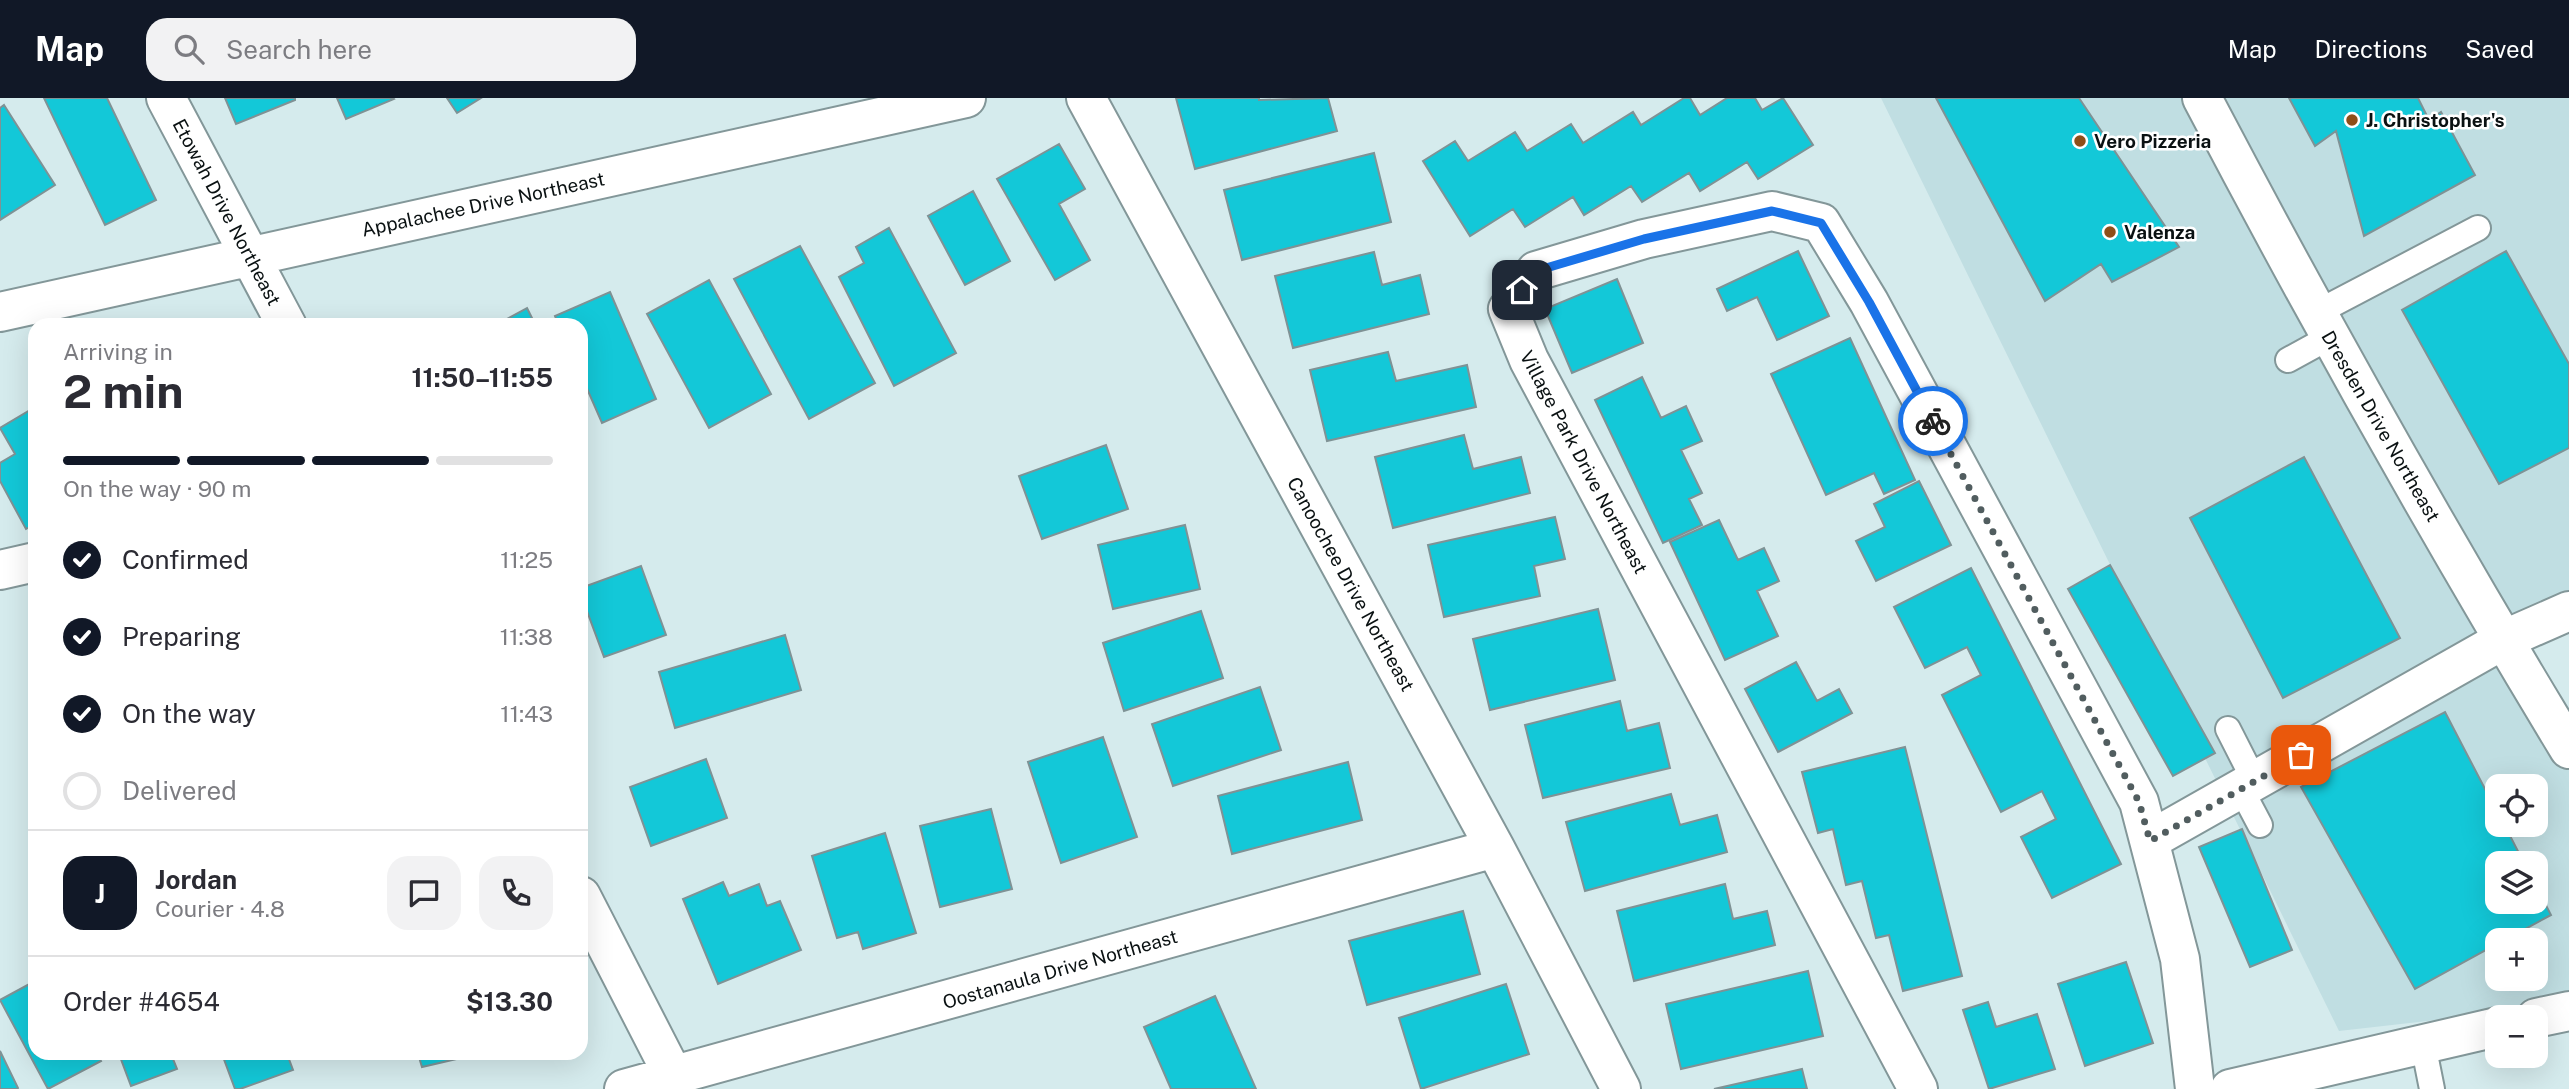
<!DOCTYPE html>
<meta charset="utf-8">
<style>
body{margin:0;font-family:"Public Sans",sans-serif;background:#f2f2f3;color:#2b2b33;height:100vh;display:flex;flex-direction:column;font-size:26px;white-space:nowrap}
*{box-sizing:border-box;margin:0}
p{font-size:23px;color:#7c7c81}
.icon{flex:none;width:38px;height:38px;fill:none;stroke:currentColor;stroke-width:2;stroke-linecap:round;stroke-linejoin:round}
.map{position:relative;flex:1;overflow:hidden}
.sheet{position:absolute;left:28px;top:220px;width:560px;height:742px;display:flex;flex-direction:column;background:#fff;border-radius:21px;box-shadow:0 7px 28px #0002}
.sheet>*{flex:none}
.controls{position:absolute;left:2485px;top:676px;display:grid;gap:14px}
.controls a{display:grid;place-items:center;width:63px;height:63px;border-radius:14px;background:#fff;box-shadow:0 7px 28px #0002;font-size:35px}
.pin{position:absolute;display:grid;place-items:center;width:60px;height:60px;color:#fff;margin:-30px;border-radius:14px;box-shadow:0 4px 10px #0006}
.courier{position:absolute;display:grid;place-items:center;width:70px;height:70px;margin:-35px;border:5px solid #1a73e8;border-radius:50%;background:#fff;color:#222;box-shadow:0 2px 9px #0007}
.headline em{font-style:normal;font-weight:700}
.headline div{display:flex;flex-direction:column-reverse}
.headline{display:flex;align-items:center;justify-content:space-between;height:119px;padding:0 35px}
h1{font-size:46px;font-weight:700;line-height:52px}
.bar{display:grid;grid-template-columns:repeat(4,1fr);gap:10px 7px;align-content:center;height:84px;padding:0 35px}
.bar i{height:9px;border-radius:5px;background:#e1e1e2}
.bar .active{background:#111827}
.bar p{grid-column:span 4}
.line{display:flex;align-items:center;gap:18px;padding:0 35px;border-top:2px solid #e1e1e2}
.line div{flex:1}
.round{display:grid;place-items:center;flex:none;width:74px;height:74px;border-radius:21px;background:#f2f2f3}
ol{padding:0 35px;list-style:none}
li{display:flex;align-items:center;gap:21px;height:77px}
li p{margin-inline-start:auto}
li .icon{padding:7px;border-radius:50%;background:#111827;color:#fff;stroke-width:4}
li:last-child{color:#7c7c81}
li i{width:38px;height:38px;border:4px solid #e1e1e2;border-radius:50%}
header{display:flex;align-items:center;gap:42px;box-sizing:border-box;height:98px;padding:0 35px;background:#111827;color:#fff}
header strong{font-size:33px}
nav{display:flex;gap:38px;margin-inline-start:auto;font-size:24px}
.search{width:490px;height:63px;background:#f2f2f3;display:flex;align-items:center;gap:18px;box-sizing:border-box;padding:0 24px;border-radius:21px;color:#7c7c81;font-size:26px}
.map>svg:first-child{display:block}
.built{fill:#c0dee2;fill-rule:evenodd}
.building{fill:#13c8d8;stroke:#7f9295;stroke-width:2}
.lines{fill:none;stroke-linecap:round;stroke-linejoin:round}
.lane-casing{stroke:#839799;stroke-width:28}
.street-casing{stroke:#839799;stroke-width:42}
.secondary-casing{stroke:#839799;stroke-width:42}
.lane{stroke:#fff;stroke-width:24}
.street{stroke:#fff;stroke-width:38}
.secondary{stroke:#fff;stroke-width:38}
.done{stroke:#515d5f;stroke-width:7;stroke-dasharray:0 12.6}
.route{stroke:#1a73e8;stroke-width:9}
.poi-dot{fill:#8e4e18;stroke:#fff;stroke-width:2.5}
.labels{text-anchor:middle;stroke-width:5;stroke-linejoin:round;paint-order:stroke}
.poi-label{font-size:19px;font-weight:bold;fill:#0a1112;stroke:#fff;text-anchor:start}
.street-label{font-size:19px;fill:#0a1112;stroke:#fff}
</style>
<header>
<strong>Map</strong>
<div class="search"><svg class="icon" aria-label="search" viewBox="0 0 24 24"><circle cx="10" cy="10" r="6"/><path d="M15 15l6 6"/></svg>Search here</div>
<nav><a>Map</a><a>Directions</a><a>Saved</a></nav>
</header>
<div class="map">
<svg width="2569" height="991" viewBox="0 0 2569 991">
<rect width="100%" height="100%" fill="#d5ebed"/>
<!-- built -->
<path class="built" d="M1881 0H2569V515L2504 542 2569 668V907L2339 933ZM2497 688H2536V726H2497ZM2497 765H2536V803H2497ZM2497 842H2536V880H2497Z"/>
<!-- building -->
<path class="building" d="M44 0H107L156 102 105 127Z
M225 0H295V2L236 26Z
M337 0H393L394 1 346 21Z
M447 0H481L457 15Z
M1176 0H1259V2L1328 0 1337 33 1195 71Z
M1684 0H1690L1700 17 1727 0H1755L1762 12 1783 0 1813 47 1758 81 1747 64 1700 93 1689 75 1642 104 1631 88 1584 117 1573 99 1525 129 1513 111 1470 138 1423 63 1455 43 1468 63 1515 34 1527 53 1571 26 1583 45 1633 14 1641 27Z
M1936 0H2079L2179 149 2112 184 2101 166 2045 203Z
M2289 0H2418L2429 22 2441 14 2475 77 2364 138 2336 33 2315 48Z
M4 7 55 87 0 122V10Z
M1059 46 1085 91 1059 106 1090 162 1055 182 997 81Z
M1374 55 1391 124 1242 162 1224 92Z
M973 93 1010 163 965 187 928 118Z
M889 130 956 255 894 288 839 179 864 165 856 149Z
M800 148 875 285 809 321 734 181Z
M1798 153 1829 218 1777 242 1757 199 1727 213 1717 191Z
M2506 153 2569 266V350L2499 386 2402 212Z
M1374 154 1382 187 1420 177 1429 216 1293 250 1275 178Z
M1617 181 1643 245 1572 275 1545 211Z
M709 182 771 296 709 330 647 216Z
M610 194 656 301 602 325 581 277V228H559L555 218Z
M527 210 536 228H494Z
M1850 240 1915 382 1884 396 1874 375 1826 397 1771 276Z
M1388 254 1396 283 1467 267 1476 309 1327 343 1310 272Z
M1642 279 1661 320 1686 308 1702 343 1681 352 1702 395 1689 401 1702 427 1663 445 1595 302Z
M32 311 35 317V426L26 431 0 383V365L15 356 0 330Z
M1464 337 1473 371 1521 359 1530 395 1393 430 1375 359Z
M1106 347 1128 411 1042 441 1019 378Z
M2304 359 2400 540 2283 600 2190 420Z
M1919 383 1951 447 1876 483 1856 443 1885 429 1874 406Z
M1555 419 1565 461 1534 468 1540 498 1444 519 1428 447Z
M1719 422 1738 462 1764 450 1779 483 1757 493 1778 538 1725 562 1670 444Z
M1185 427 1200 491 1113 511 1098 447Z
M581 443 586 458 581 460Z
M2110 467 2215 655 2173 678 2068 491Z
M641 468 666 537 604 559 581 497V490Z
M1971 470 2121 766 2052 800 2021 739 2056 721 2042 693 2001 714 1942 597 1981 577 1967 549 1925 570 1894 509Z
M1598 511 1615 582 1490 612 1473 541Z
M1201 513 1223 580 1124 613 1103 545Z
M785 537 801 592 675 630 659 574Z
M1796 564 1817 603 1839 591 1852 615 1778 654 1745 591Z
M1260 589 1281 652 1173 688 1152 626Z
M1620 603 1627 633 1659 625 1670 670 1543 700 1525 627Z
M2445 614 2497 714V726H2504L2524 765H2497V803H2536V788L2551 817 2505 842H2497V846L2415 891 2301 689Z
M1103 639 1137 739 1061 765 1028 664Z
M1905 649 1962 878 1903 893 1889 837 1876 840 1862 783 1846 787 1833 731 1818 735 1802 674Z
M706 661 727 720 651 748 630 689Z
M1348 664 1362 722 1232 756 1218 698Z
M1671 696 1680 727 1717 717 1727 754 1585 793 1566 724Z
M991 711 1012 791 940 809 920 728Z
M2242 731 2292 852 2250 869 2199 749Z
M885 735 916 835 863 851 858 834 837 840 812 758Z
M723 784 729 798 759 786 767 808 780 803 801 852 718 886 683 801Z
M1725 786 1733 821 1767 813 1775 847 1634 883 1617 813Z
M1463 813 1480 876 1367 907 1349 843Z
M2126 864 2153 945 2085 968 2058 886Z
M1808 873 1823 938 1681 971 1666 906Z
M35 883V956H97L101 963 48 991 0 902Z
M1506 886 1529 956 1421 991 1399 920Z
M1215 898 1256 991H1171L1144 929Z
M1988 904 1996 929 2037 916 2055 971 1989 991 1963 912Z
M0 953 18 990 17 991H0Z
M119 956H171L177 971 131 988Z
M222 956H287L293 972 240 991H235Z
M418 956H478L422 969Z
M1802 971 1807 991H1714Z"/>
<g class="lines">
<!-- lane casing -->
<g class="lane-casing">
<path id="lane" d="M2316 215 2478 130
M2288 262 2330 239
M2228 631 2255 684
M2241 691 2260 727
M2423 946 2432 991"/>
</g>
<!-- street casing -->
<g class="street-casing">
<path id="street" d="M166 0 287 228
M1086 0 1495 750 1621 991
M0 214 966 0
M0 472 35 464
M2150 742 2503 542 2569 513
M581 798 674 979
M2536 920 2569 913
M624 991 1495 750
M1918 991 1529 262 1508 211 1536 173 1644 141 1772 113 1821 125 1869 204 2139 704 2180 861 2195 991
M2230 991 2497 929"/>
</g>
<!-- secondary casing -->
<g class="secondary-casing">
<path id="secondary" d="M2202 0C2318 221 2440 438 2569 651"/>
</g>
<!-- lane -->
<use href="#lane" class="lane"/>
<!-- street -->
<use href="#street" class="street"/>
<!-- secondary -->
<use href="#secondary" class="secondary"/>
</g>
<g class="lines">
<!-- done -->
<path class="done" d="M1933 323 2139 704 2150 743 2301 657"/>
<!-- route -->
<path class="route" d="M1522 192 1536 173 1644 141 1772 113 1821 125 1869 204 1933 323"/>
</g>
<!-- markers -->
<g class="poi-dot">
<circle cx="2352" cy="22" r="7"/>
<circle cx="2080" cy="43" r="7"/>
<circle cx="2110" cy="134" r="7"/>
</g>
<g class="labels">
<!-- poi labels -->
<g class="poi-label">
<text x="2366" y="29">J. Christopher's</text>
<text x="2094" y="50">Vero Pizzeria</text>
<text x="2124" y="141">Valenza</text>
</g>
<!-- street labels -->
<g class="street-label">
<text transform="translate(483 106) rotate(-12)" y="7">Appalachee Drive Northeast</text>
<text transform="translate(227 114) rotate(62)" y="7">Etowah Drive Northeast</text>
<text transform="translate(2381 328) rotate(60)" y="7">Dresden Drive Northeast</text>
<text transform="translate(1584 364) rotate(62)" y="7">Village Park Drive Northeast</text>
<text transform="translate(1351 486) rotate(61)" y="7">Canoochee Drive Northeast</text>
<text transform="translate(1060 871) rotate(-16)" y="7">Oostanaula Drive Northeast</text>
</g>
</g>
</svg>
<div class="controls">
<a><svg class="icon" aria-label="locate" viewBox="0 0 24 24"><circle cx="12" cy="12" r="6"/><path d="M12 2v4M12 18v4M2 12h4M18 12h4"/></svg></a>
<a><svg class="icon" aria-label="layers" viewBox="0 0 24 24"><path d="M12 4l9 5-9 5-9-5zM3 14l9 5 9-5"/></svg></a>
<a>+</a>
<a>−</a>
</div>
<div class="pin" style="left:2301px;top:657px;background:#ea580c"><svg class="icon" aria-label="bag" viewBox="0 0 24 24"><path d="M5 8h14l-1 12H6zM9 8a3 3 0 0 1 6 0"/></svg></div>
<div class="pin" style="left:1522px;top:192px;background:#1f2937"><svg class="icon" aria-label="home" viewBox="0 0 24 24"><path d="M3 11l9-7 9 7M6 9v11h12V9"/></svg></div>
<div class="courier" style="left:1933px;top:323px"><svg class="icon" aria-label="bike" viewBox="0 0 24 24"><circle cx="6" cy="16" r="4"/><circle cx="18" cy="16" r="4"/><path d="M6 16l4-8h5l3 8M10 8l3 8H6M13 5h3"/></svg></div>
<section class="sheet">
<div class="headline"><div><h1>2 min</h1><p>Arriving in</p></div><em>11:50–11:55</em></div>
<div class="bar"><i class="active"></i><i class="active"></i><i class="active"></i><i></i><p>On the way · 90 m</p></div>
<ol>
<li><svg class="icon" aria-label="check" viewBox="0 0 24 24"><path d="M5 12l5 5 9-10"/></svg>Confirmed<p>11:25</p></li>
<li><svg class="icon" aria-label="check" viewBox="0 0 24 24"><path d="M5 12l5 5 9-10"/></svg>Preparing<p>11:38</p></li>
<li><svg class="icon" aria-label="check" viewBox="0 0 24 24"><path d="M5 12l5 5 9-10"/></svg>On the way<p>11:43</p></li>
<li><i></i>Delivered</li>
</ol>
<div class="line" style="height:126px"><b class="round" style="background:#111827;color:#fff">J</b><div><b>Jordan</b><p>Courier · 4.8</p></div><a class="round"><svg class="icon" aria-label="chat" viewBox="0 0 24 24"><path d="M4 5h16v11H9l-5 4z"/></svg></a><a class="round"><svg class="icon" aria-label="phone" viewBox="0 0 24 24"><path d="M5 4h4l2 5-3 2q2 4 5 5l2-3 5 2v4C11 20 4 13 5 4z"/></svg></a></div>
<div class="line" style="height:91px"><div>Order #4654</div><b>$13.30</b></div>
</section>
</div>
